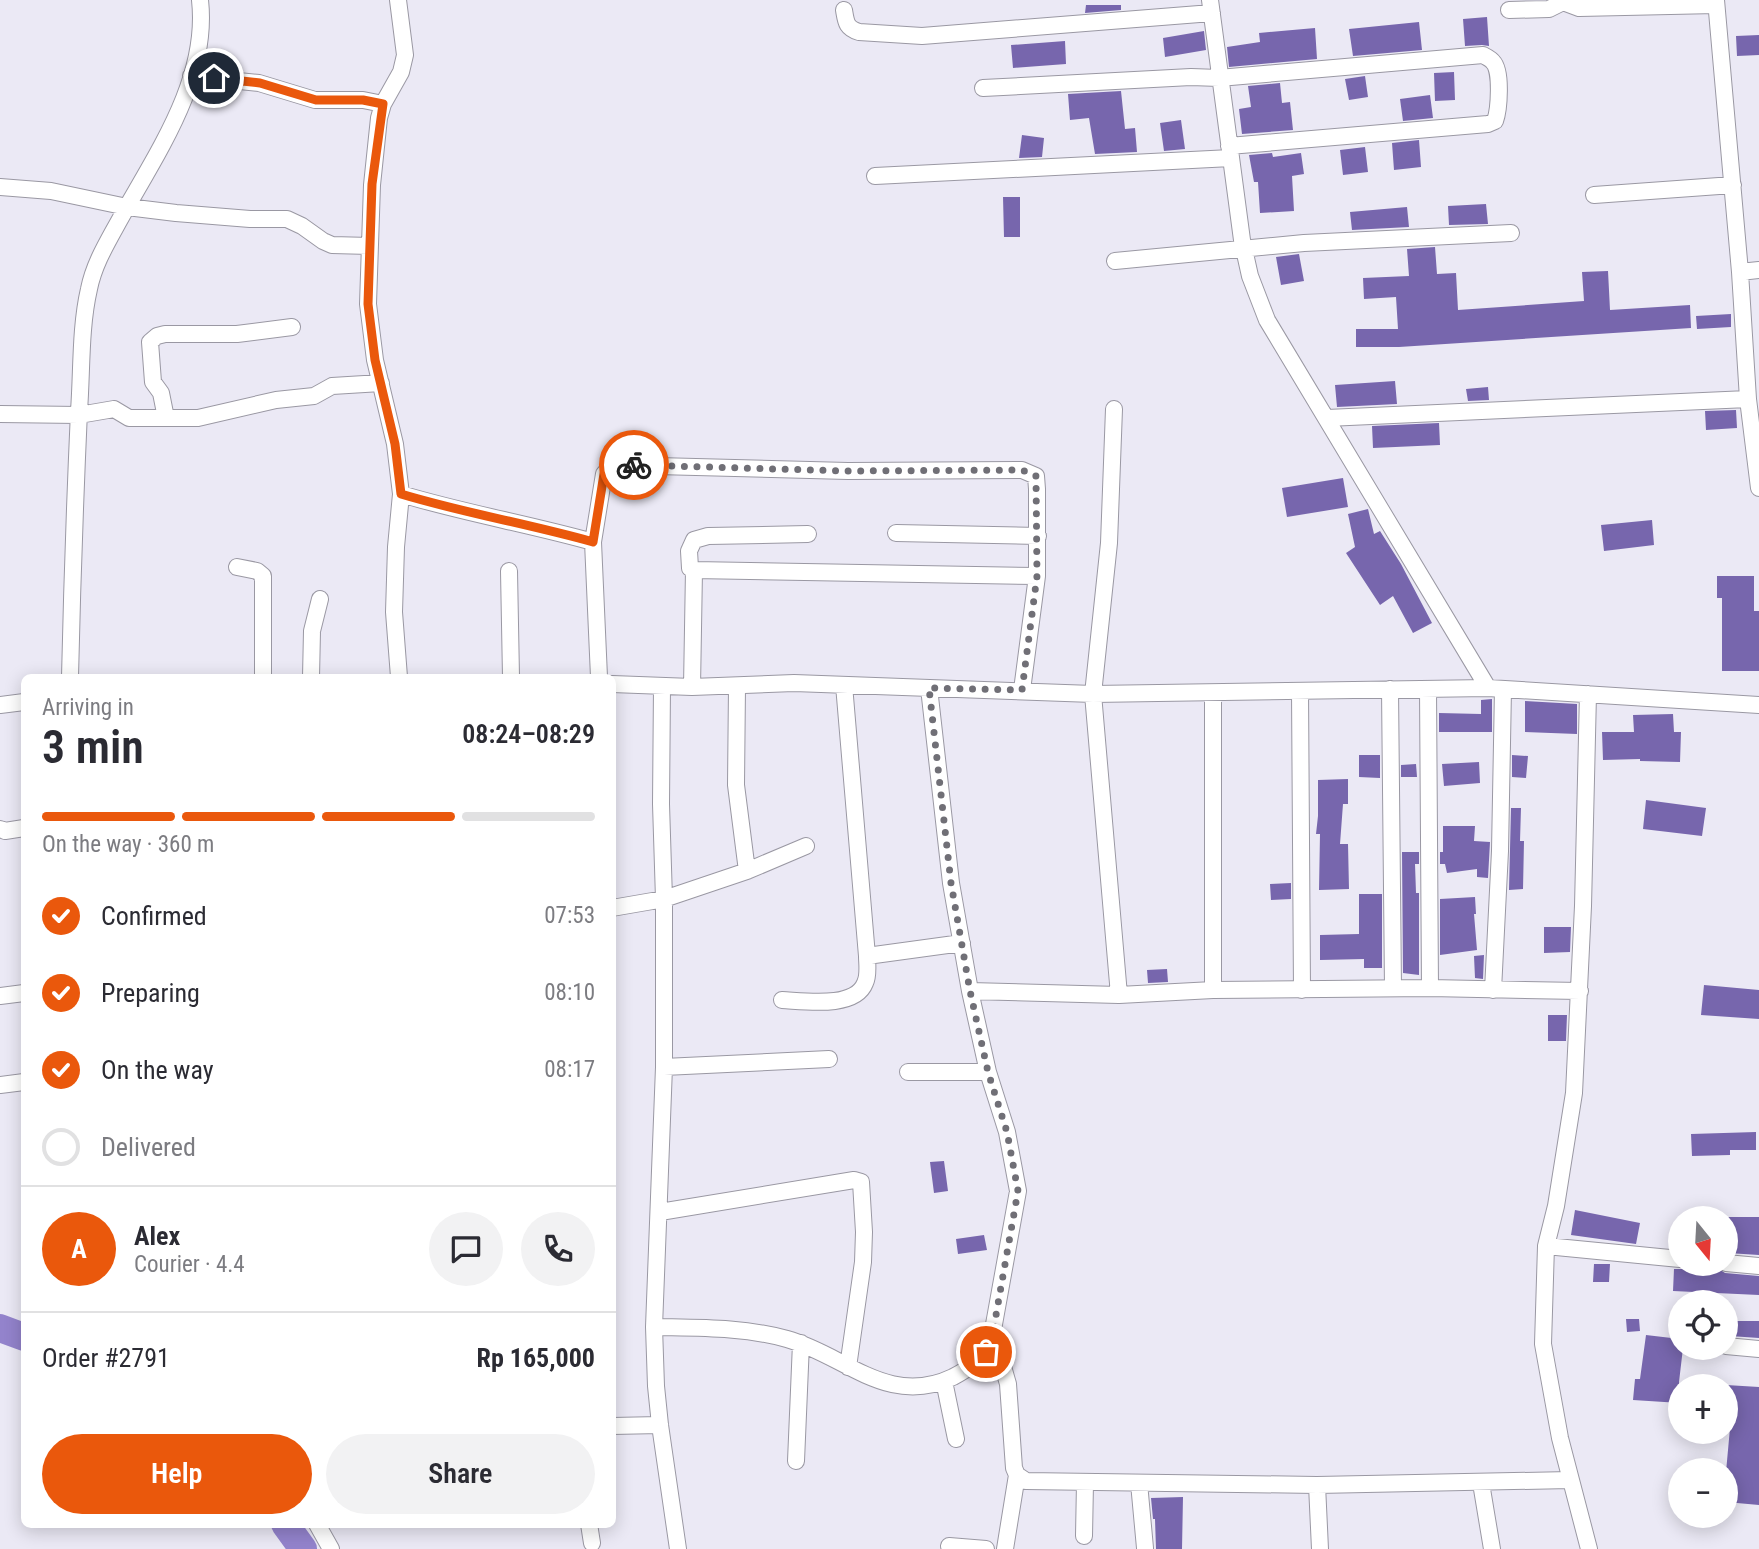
<!DOCTYPE html>
<meta charset="utf-8">
<style>
body{margin:0;font-family:"Roboto Condensed",sans-serif;background:#f2f2f3;color:#2b2b33;height:100vh;display:flex;flex-direction:column;font-size:26px;white-space:nowrap}
*{box-sizing:border-box;margin:0}
p{font-size:23px;color:#7c7c81}
.icon{flex:none;width:38px;height:38px;fill:none;stroke:currentColor;stroke-width:2;stroke-linecap:round;stroke-linejoin:round}
.map{position:relative;flex:1;overflow:hidden}
.panel{position:absolute;left:21px;top:674px;width:595px;height:854px;display:flex;flex-direction:column;background:#fff;border-radius:10px;box-shadow:0 4px 18px #0003}
.panel>*{flex:none}
.needle{width:46px;rotate:162deg}
.controls{position:absolute;left:1668px;top:1206px;display:grid;gap:14px}
.controls a{display:grid;place-items:center;width:70px;height:70px;border-radius:50%;background:#fff;box-shadow:0 4px 18px #0003;font-size:35px}
.pin{position:absolute;display:grid;place-items:center;width:60px;height:60px;color:#fff;margin:-30px;border:4px solid #fff;border-radius:50%;box-shadow:0 2px 7px #0007}
.courier{position:absolute;display:grid;place-items:center;width:70px;height:70px;margin:-35px;border:5px solid #ea580c;border-radius:50%;background:#fff;color:#222;box-shadow:0 2px 9px #0007}
.head em{font-style:normal;font-weight:600}
.head div{display:flex;flex-direction:column-reverse}
.head{display:flex;align-items:center;justify-content:space-between;height:119px;padding:0 21px}
h1{font-size:46px;font-weight:600;line-height:52px}
.bar{display:grid;grid-template-columns:repeat(4,1fr);gap:10px 7px;align-content:center;height:84px;padding:0 21px}
.bar i{height:9px;border-radius:5px;background:#e1e1e2}
.bar .current{background:#ea580c}
.bar p{grid-column:span 4}
.line{display:flex;align-items:center;gap:18px;padding:0 21px;border-top:2px solid #e1e1e2}
.line div{flex:1}
.round{display:grid;place-items:center;flex:none;width:74px;height:74px;border-radius:37px;background:#f2f2f3}
ol{padding:0 21px;list-style:none}
li{display:flex;align-items:center;gap:21px;height:77px}
li p{margin-inline-start:auto}
li .icon{padding:7px;border-radius:50%;background:#ea580c;color:#fff;stroke-width:4}
li:last-child{color:#7c7c81}
li i{width:38px;height:38px;border:4px solid #e1e1e2;border-radius:50%}
.action{display:flex;gap:14px;margin-top:auto;padding:14px 21px}
.action a{flex:1;height:80px;border-radius:42px;background:#ea580c;color:#fff;font-size:28px;font-weight:600;line-height:80px;text-align:center}
.action a+a{background:#f2f2f3;color:#2b2b33}
.map>svg:first-child{display:block}
.lines{fill:none;stroke-linecap:round;stroke-linejoin:round}
.river{stroke:#9383cc;stroke-width:28}
.building{fill:#7766ad}
.minor-casing{stroke:#9a98a3;stroke-width:18}
.minor{stroke:#fff;stroke-width:16}
.done{stroke:#706f76;stroke-width:7;stroke-dasharray:0 12.6}
.route{stroke:#ea580c;stroke-width:9}
</style>
<div class="map">
<svg width="1759" height="1549" viewBox="0 0 1759 1549">
<rect width="100%" height="100%" fill="#ebe9f5"/>
<g class="lines">
<!-- river -->
<path class="river" d="M0 1328 24 1337
M285 1524 303 1549"/>
</g>
<!-- building -->
<path class="building" d="M1086 5H1121V10L1085 13Z
M1487 17 1489 46 1482 45 1465 46 1463 19Z
M1419 22 1422 50 1353 56 1349 29Z
M1315 28 1317 59 1229 67 1227 47 1260 42 1259 33Z
M1204 31 1206 50 1165 57 1163 38Z
M1759 35V55L1737 56 1736 36Z
M1065 41 1066 64 1013 68 1011 45Z
M1454 72 1455 100 1435 101 1434 73Z
M1365 76 1368 97 1349 100 1345 79Z
M1280 83 1282 103 1290 102 1293 130 1242 134 1239 109 1251 107 1248 86Z
M1121 91 1125 129 1135 128 1137 152 1095 154 1089 118 1070 120 1068 94Z
M1430 95 1433 118 1403 121 1400 99Z
M1181 120 1185 149 1164 151 1160 123Z
M1022 135 1044 138 1042 157 1019 158Z
M1419 140 1421 167 1394 170 1392 143Z
M1365 147 1368 172 1343 175 1340 150Z
M1272 153 1273 157 1301 153 1304 174 1292 176 1294 211 1260 213 1258 182H1254L1249 155Z
M1003 197H1020V237H1004Z
M1486 204 1488 224 1449 225 1448 206Z
M1407 207 1409 227 1352 230 1350 212Z
M1435 247 1437 274 1456 273 1458 310 1584 301 1582 272 1608 271 1610 310 1690 305 1691 328 1399 347H1356V329H1398L1396 297 1364 299 1363 278 1409 276 1407 249Z
M1299 254 1304 281 1281 285 1276 257Z
M1731 314V327L1697 329 1696 316Z
M1395 381 1397 404 1337 407 1335 385Z
M1488 387 1489 400 1468 401 1466 389Z
M1736 410 1737 428 1706 430 1705 411Z
M1439 423 1440 445 1373 448 1372 426Z
M1343 478 1348 507 1287 517 1282 488Z
M1368 509 1374 534 1380 531 1401 564 1432 623 1413 633 1393 596 1380 605 1346 553 1355 547 1348 514Z
M1652 520 1654 545 1604 551 1601 525Z
M1717 576H1754V611H1759V671H1722V598H1717Z
M1492 699V732H1439V713L1481 714V700Z
M1525 701 1577 704V734L1525 732Z
M1673 714 1674 732H1681L1680 762 1640 761V759L1603 760 1602 732H1634L1633 715Z
M1359 755H1380V778L1359 777Z
M1512 755 1528 756 1526 778 1512 777Z
M1479 762 1480 783 1444 786 1442 764Z
M1416 764 1417 777H1401V765Z
M1348 779V804H1343L1340 844H1348L1349 889 1319 890 1320 834H1316L1318 816V780Z
M1646 800 1706 808 1702 836 1643 829Z
M1511 808H1521L1520 841H1524L1523 889 1509 890Z
M1443 826H1475L1474 841 1490 842 1488 878 1477 877V869L1447 873 1445 864H1440V852H1443Z
M1402 852H1419V864H1415L1416 893H1419V975L1403 973Z
M1291 883V899L1271 900 1270 884Z
M1359 894H1382V968H1364V959L1320 960V935L1359 934Z
M1475 897 1476 914H1474L1477 950 1440 955V899Z
M1544 927H1571L1570 952 1544 953Z
M1484 955 1483 979 1475 978 1474 956Z
M1167 969 1168 982 1148 983 1147 970Z
M1704 985 1759 990V1019L1701 1015Z
M1548 1015H1567L1566 1041H1548Z
M1756 1132V1150H1730V1155L1692 1156 1691 1134Z
M944 1161 948 1191 934 1193 930 1162Z
M1575 1210 1640 1223 1636 1244 1571 1235Z
M1728 1217H1759V1255L1728 1253Z
M984 1235 987 1250 958 1254 956 1239Z
M1594 1264H1610L1609 1282H1593Z
M1688 1266 1716 1267 1725 1273 1759 1276V1295L1673 1291 1674 1269H1684Z
M1626 1319H1639L1640 1331 1627 1332Z
M1730 1321H1759V1338L1730 1336Z
M1646 1335 1680 1339V1348H1683L1679 1382 1680 1403 1633 1400 1635 1379H1640Z
M1726 1385 1759 1387V1505L1726 1502V1472L1732 1406H1726Z
M1183 1497 1182 1549H1156L1155 1519H1153L1151 1498Z"/>
<g class="lines">
<!-- minor casing -->
<g class="minor-casing">
<path id="minor" d="M398 0 405 55 401 72 383 104 379 118 372 185 368 304 375 360 395 444 401 494C464 513 529 524 593 542L599 677
M1210 0 1242 240 1250 276 1267 320 1488 688 1759 705
M1716 0 1740 272 1748 399 1759 488
M844 10C846 22 846 28 859 32L922 36 1212 13
M1509 10 1549 9 1563 2 1579 8 1716 5
M191 76 259 83 315 100H363L383 104
M983 88 1191 77 1219 78 1483 55C1485 56 1492 60 1493 62 1502 71 1499 110 1495 121L1488 124 1229 146
M875 176 1231 158
M0 187 51 191 127 207 176 213 250 219H287L302 226 323 241 332 245 370 246
M1594 195 1733 185
M1115 261 1304 243 1511 233
M1740 272 1759 270
M1114 409 1109 543 1093 694 1119 995
M0 414 79 415 114 409 129 418H198L276 400 314 396 332 386 381 383
M166 418 161 393 153 382 150 342 157 336 165 334H237L292 327
M1327 418 1748 399
M896 533 1038 536
M808 534 708 536 694 540 689 551 690 568 694 570 1037 576
M593 542 604 474 611 466 618 465 848 471 1022 470 1036 476 1037 489V576L1022 690
M237 567 257 571 263 576V677
M509 571 511 677
M70 677C72 588 75 500 79 411 82 371 80 328 89 289 94 264 107 243 119 221 156 154 209 80 200 0
M311 677 312 631 320 599
M399 677 394 612 396 547 401 494
M612 684 692 687 794 683 1093 694 1488 688
M662 687 661 804 664 899V1067L654 1327 656 1386 660 1425 678 1549
M692 687 694 570
M737 687 736 785 747 871
M1390 689 1393 988
M1428 689 1430 988
M1300 691 1302 990
M1213 694V990
M1588 694 1583 906 1574 1093 1556 1206 1546 1246 1543 1344 1560 1438 1589 1549
M0 705 24 702
M0 829 5 831 24 828
M612 908 664 899 747 871 806 846
M867 956 962 943
M1493 990 1500 851 1503 689
M970 991 1119 995 1213 990 1430 988 1580 991
M0 996 24 993
M782 1000C804 1001 855 1009 865 983 869 975 867 964 867 956L844 685
M664 1067 829 1059
M908 1072H988
M0 1085 24 1082
M660 1212 854 1180 861 1182 864 1232 863 1262 848 1367
M1546 1246 1680 1259
M1726 1263 1759 1266
M654 1327C699 1328 744 1327 787 1339 845 1355 888 1408 953 1377 970 1368 983 1359 991 1341L1018 1191 1007 1132 988 1072 970 991 951 883 929 688
M993 1332 1008 1384 1014 1468 1017 1475 1026 1481 1317 1485 1570 1480
M1726 1346 1759 1349
M944 1381 956 1439
M612 1426 660 1425
M796 1461 801 1343
M1139 1483 1145 1548
M1481 1483 1492 1549
M1317 1485 1320 1549
M317 1524 331 1549
M589 1524 592 1543
M1084 1536 1085 1483
M949 1546 986 1549
M1005 1549 1017 1475"/>
</g>
<!-- minor -->
<use href="#minor" class="minor"/>
</g>
<g class="lines">
<!-- done -->
<path class="done" d="M634 465 848 471 1022 470 1036 476 1037 576 1022 690 929 688 951 883 970 991 988 1072 1007 1132 1018 1191 993 1332 986 1352"/>
<!-- route -->
<path class="route" d="M214 78 260 83 316 100H363L383 104 372 184 368 304 375 360 395 444 401 494C464 513 529 524 593 542L604 474 611 466 634 465"/>
</g>
</svg>
<div class="controls">
<a><svg class="needle" viewBox="-14 -14 28 28"><path d="M0-13l5 13h-10z" fill="#e53935"/><path d="M0 13l5-13h-10z" fill="#7c7c81"/></svg></a>
<a><svg class="icon" aria-label="locate" viewBox="0 0 24 24"><circle cx="12" cy="12" r="6"/><path d="M12 2v4M12 18v4M2 12h4M18 12h4"/></svg></a>
<a>+</a>
<a>−</a>
</div>
<div class="pin" style="left:986px;top:1352px;background:#ea580c"><svg class="icon" aria-label="bag" viewBox="0 0 24 24"><path d="M5 8h14l-1 12H6zM9 8a3 3 0 0 1 6 0"/></svg></div>
<div class="pin" style="left:214px;top:78px;background:#1f2937"><svg class="icon" aria-label="home" viewBox="0 0 24 24"><path d="M3 11l9-7 9 7M6 9v11h12V9"/></svg></div>
<div class="courier" style="left:634px;top:465px"><svg class="icon" aria-label="bike" viewBox="0 0 24 24"><circle cx="6" cy="16" r="4"/><circle cx="18" cy="16" r="4"/><path d="M6 16l4-8h5l3 8M10 8l3 8H6M13 5h3"/></svg></div>
<section class="panel">
<div class="head"><div><h1>3 min</h1><p>Arriving in</p></div><em>08:24–08:29</em></div>
<div class="bar"><i class="current"></i><i class="current"></i><i class="current"></i><i></i><p>On the way · 360 m</p></div>
<ol>
<li><svg class="icon" aria-label="check" viewBox="0 0 24 24"><path d="M5 12l5 5 9-10"/></svg>Confirmed<p>07:53</p></li>
<li><svg class="icon" aria-label="check" viewBox="0 0 24 24"><path d="M5 12l5 5 9-10"/></svg>Preparing<p>08:10</p></li>
<li><svg class="icon" aria-label="check" viewBox="0 0 24 24"><path d="M5 12l5 5 9-10"/></svg>On the way<p>08:17</p></li>
<li><i></i>Delivered</li>
</ol>
<div class="line" style="height:126px"><b class="round" style="background:#ea580c;color:#fff">A</b><div><b>Alex</b><p>Courier · 4.4</p></div><a class="round"><svg class="icon" aria-label="chat" viewBox="0 0 24 24"><path d="M4 5h16v11H9l-5 4z"/></svg></a><a class="round"><svg class="icon" aria-label="phone" viewBox="0 0 24 24"><path d="M5 4h4l2 5-3 2q2 4 5 5l2-3 5 2v4C11 20 4 13 5 4z"/></svg></a></div>
<div class="line" style="height:91px"><div>Order #2791</div><b>Rp 165,000</b></div>
<div class="action"><a>Help</a><a>Share</a></div>
</section>
</div>
